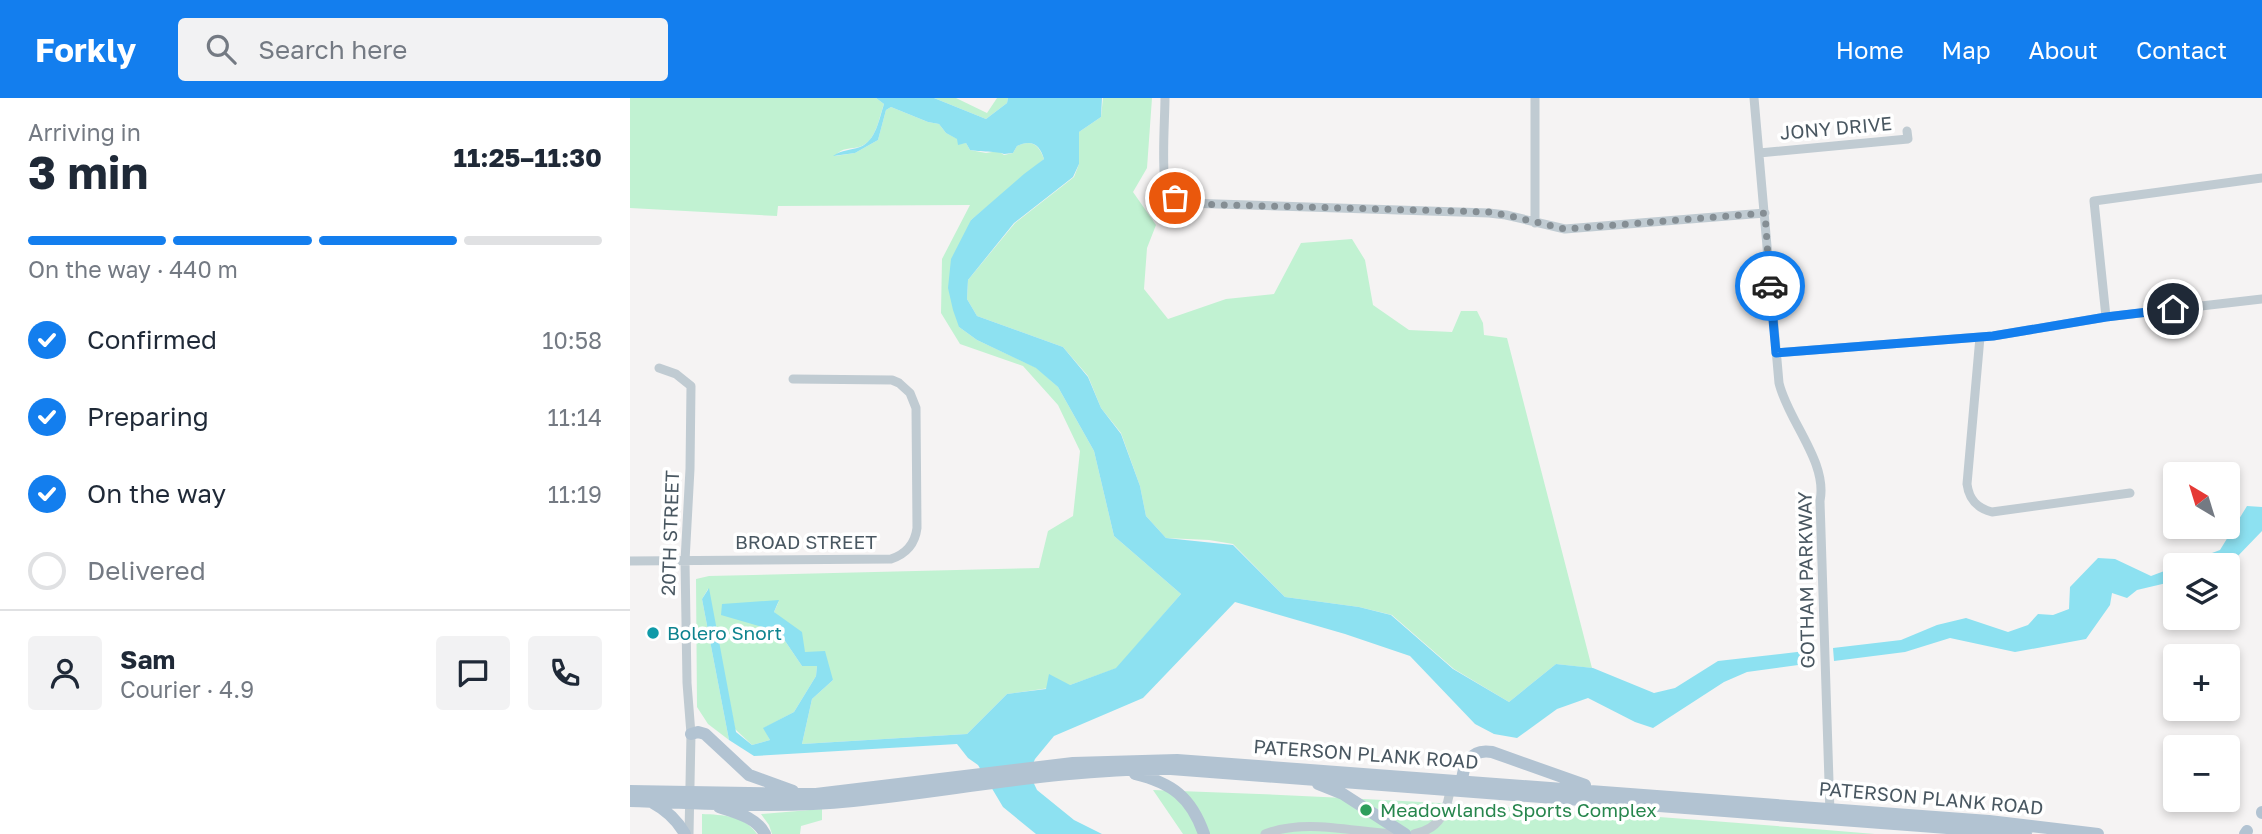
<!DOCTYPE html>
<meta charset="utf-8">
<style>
body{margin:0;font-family:"Golos Text",sans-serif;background:#f2f2f3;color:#1f2937;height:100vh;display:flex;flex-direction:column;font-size:26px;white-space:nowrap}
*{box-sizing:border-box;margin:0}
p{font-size:23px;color:#747a83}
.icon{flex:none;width:38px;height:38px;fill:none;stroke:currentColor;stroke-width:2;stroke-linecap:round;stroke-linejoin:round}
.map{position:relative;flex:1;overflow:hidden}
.sheet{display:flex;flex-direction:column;background:#fff;width:630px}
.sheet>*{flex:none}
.needle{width:46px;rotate:322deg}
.controls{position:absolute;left:1533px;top:364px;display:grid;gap:14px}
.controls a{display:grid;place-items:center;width:77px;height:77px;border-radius:7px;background:#fff;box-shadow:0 4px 10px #0003;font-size:35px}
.pin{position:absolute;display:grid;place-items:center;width:60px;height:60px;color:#fff;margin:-30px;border:4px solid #fff;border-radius:50%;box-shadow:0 2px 7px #0007}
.courier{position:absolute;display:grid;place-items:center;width:70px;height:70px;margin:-35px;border:5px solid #137eee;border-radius:50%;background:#fff;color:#222;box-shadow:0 2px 9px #0007}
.headline em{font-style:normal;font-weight:700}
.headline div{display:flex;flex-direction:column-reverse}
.headline{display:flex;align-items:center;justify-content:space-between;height:119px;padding:0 28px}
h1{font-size:46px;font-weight:700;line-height:52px}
.bar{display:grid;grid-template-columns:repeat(4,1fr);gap:10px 7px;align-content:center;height:84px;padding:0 28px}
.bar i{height:9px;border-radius:5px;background:#e0e1e3}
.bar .active{background:#137eee}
.bar p{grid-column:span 4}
.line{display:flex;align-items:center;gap:18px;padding:0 28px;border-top:2px solid #e0e1e3}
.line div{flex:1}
.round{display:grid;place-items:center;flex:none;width:74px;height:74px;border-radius:7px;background:#f2f2f3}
ol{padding:0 28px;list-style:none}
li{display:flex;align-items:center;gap:21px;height:77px}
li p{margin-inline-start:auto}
li .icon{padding:7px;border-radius:50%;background:#137eee;color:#fff;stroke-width:4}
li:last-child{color:#747a83}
li i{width:38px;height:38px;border:4px solid #e0e1e3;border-radius:50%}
header{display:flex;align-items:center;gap:42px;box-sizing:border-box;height:98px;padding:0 35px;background:#137eee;color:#fff}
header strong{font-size:33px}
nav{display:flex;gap:38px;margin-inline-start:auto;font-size:24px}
.search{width:490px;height:63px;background:#f2f2f3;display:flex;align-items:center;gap:18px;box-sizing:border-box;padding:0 24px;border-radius:7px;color:#747a83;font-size:26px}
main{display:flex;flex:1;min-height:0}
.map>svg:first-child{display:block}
.green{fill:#c1f2d2}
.water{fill:#8de1f1}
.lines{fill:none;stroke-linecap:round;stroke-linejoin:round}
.minor{stroke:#c0cbd2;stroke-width:9}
.major{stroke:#b2c3d2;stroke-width:12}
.done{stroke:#858e94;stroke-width:7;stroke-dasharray:0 12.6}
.route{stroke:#137eee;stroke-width:9}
.culture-dot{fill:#0f9aa8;stroke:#fff;stroke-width:2.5}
.leisure-dot{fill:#2e9e5b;stroke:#fff;stroke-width:2.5}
.labels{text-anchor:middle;stroke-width:7;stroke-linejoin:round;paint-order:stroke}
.street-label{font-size:19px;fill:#495761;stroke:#fff}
.culture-label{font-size:19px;fill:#0d838f;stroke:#fff;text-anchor:start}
.leisure-label{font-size:19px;fill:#27864d;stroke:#fff;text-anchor:start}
</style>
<header>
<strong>Forkly</strong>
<div class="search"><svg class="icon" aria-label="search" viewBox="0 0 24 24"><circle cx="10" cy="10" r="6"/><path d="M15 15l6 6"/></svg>Search here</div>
<nav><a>Home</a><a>Map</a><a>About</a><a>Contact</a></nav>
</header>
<main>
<section class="sheet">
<div class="headline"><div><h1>3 min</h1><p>Arriving in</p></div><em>11:25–11:30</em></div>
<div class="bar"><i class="active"></i><i class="active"></i><i class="active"></i><i></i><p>On the way · 440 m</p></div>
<ol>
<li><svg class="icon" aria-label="check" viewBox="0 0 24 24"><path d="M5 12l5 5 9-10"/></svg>Confirmed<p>10:58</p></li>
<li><svg class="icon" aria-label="check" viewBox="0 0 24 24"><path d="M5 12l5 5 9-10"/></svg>Preparing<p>11:14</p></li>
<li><svg class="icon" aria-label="check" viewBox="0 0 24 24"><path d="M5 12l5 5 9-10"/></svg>On the way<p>11:19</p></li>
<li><i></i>Delivered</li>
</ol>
<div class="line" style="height:126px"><a class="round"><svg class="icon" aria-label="person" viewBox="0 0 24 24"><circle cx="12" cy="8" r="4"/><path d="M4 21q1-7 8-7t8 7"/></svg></a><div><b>Sam</b><p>Courier · 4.9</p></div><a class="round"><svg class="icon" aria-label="chat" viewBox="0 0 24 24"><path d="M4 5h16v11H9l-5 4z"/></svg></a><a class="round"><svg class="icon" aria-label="phone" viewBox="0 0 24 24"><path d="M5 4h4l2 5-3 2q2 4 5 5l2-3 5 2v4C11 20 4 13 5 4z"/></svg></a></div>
</section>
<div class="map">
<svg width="1632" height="736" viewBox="0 0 1632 736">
<rect width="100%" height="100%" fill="#f5f3f3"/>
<!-- green -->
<path class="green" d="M0 0H246L254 6C248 22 246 48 224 50 215 51 211 51 205 58L225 55 248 42 256 12 261 9 298 24 309 26 316 35 328 41V46L336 45 340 52 356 55 368 53 374 57 383 55 387 48C401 41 409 46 414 61L341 122 329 229 347 242 407 270 428 289 464 353 484 438 551 496 487 570 440 587 377 596 337 636 172 646 182 601 203 582 175 554 144 514 149 503 134 528 149 534 172 568H187L186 578 164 614 134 630 140 642 122 647 105 631 78 491 72 501 99 642 78 626 67 609 66 481 79 478 409 470 418 433 443 418 450 353 428 307 393 268 330 246 311 215 312 161 340 107 148 108 147 118 0 110Z
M304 0H326L357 15 367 0H378L377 5 356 21Z
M473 0H522L517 70 503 94 526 127 517 150 514 191 538 221 596 201 644 196 671 145 722 141 735 162 743 207 779 232 822 234 831 213H847L853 225 854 237 877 240 962 570 926 566 879 604 824 571 762 517 729 509 655 499 603 446 579 442 536 440 516 418 510 388 491 335 471 310 458 278 433 249 347 218 337 201 338 182 385 125 444 79 449 66V34L471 19Z
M523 692C764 700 1005 716 1245 736H553Z
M192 711V722L171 728 170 736H142L139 727 131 716Z
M72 716C93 717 114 717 127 736H72Z"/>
<!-- water -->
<path class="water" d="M246 0H304L356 21 377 5 378 0H472L471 19 449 34V66L443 79 384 125 338 182 337 201 347 218 433 249 458 279 471 310 491 336 510 388 516 418 536 440 603 447 655 499 729 509 761 517 823 571 879 604 926 566 963 570 1024 595 1045 590 1088 563 1184 552 1183 565 1117 574 1094 584 1023 630 1005 624 958 600 927 611 887 640 864 636 845 626 780 558 715 536 605 504 513 600 424 638 405 661 399 675 407 692 444 722 472 736H406L373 709 348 667 338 660 327 646 124 658 99 642 72 501 79 490 106 634 122 647 140 642 133 630 164 614 186 578 187 568H172L149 534 91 517 92 506 149 502 144 514 172 534 175 554 195 553 203 582 182 601 172 646 337 636 377 596 416 591 419 576 440 587 486 570 551 496 484 438 464 353 428 289 406 270 347 242 329 229 323 212 318 190 321 161 341 122 394 76 414 61C410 46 401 41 387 48L383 55 374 56C368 53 349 54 340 52L336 45 328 47 327 41 316 35 309 26 298 24 261 9 256 12 248 42 225 55 203 58C213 51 219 53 230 49 246 43 249 21 254 6Z
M1617 408 1632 409V433L1604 462 1595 467H1550L1590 452Z
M1468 460 1485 461 1521 478 1545 469V483L1507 492 1497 500 1482 495 1480 507 1456 541 1385 554 1320 540 1275 554 1204 563 1203 550 1271 542 1307 527 1336 520 1378 534 1398 527 1408 516 1423 517 1439 511 1440 489Z"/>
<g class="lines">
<!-- minor -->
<path class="minor" d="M535 0C535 19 531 74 536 89 540 98 548 102 557 105L859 115 876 117 935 131 1135 115
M1124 0 1149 285C1158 323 1198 364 1190 403L1200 715
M1129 55 1278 41 1277 33
M905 125V0
M1476 219 1464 103 1632 80
M1350 239 1337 386C1339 402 1347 410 1362 414L1500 395
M1146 255 1363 238 1476 219 1632 201
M29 270 46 276 61 288 60 371 55 463 57 585 61 636 59 736
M0 463 261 461C276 456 285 446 287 430L286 310 280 295 269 285 262 282 163 281
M635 736C675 720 723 734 764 736
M784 736C811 731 818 711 821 686"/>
<!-- major -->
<path class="major" d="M61 636 68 634 75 636 119 677 163 693
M505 676C542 685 561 699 574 736
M688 686 713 696 775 736
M831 688C833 668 839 650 862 654L955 687
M0 693 186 696 443 665 547 662 1359 723 1468 736
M0 703C74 705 149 711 223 703 329 692 434 670 541 671L1396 736
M23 705C38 713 47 722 55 736
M89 709C107 715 126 719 135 736
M1632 714V715
M1615 736 1617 733"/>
</g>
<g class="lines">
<!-- done -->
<path class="done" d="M545 100 560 106 859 114 876 117 935 131 1135 115 1140 188"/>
<!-- route -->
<path class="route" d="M1140 188 1146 255 1363 238 1476 219 1543 211"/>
</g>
<!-- markers -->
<circle class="culture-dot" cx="23" cy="535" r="7"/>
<circle class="leisure-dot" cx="736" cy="712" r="7"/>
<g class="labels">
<!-- street labels -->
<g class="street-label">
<text transform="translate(1206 30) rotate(-5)" y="7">JONY DRIVE</text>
<text transform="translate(40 435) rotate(-88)" y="7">20TH STREET</text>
<text x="176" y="451">BROAD STREET</text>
<text transform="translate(1176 482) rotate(-91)" y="7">GOTHAM PARKWAY</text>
<text transform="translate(736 656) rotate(4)" y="7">PATERSON PLANK ROAD</text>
<text transform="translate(1301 700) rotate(5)" y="7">PATERSON PLANK ROAD</text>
</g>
<!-- culture labels -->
<g class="culture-label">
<text x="37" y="542">Bolero Snort</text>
</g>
<!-- leisure labels -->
<g class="leisure-label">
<text x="750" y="719">Meadowlands Sports Complex</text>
</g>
</g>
</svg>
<div class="controls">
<a><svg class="needle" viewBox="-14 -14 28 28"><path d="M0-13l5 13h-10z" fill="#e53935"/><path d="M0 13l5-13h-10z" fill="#747a83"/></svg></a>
<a><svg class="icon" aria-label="layers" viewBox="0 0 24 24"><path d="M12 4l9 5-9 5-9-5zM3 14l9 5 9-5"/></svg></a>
<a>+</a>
<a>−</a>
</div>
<div class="pin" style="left:545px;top:100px;background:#ea580c"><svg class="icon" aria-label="bag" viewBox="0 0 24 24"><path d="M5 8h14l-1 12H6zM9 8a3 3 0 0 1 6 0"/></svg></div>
<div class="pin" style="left:1543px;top:211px;background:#1f2937"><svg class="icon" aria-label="home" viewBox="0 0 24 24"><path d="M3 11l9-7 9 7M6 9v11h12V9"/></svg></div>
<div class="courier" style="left:1140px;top:188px"><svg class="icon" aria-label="car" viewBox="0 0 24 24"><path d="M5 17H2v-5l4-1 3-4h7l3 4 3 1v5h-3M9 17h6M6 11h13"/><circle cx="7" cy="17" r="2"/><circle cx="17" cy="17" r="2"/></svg></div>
</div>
</main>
